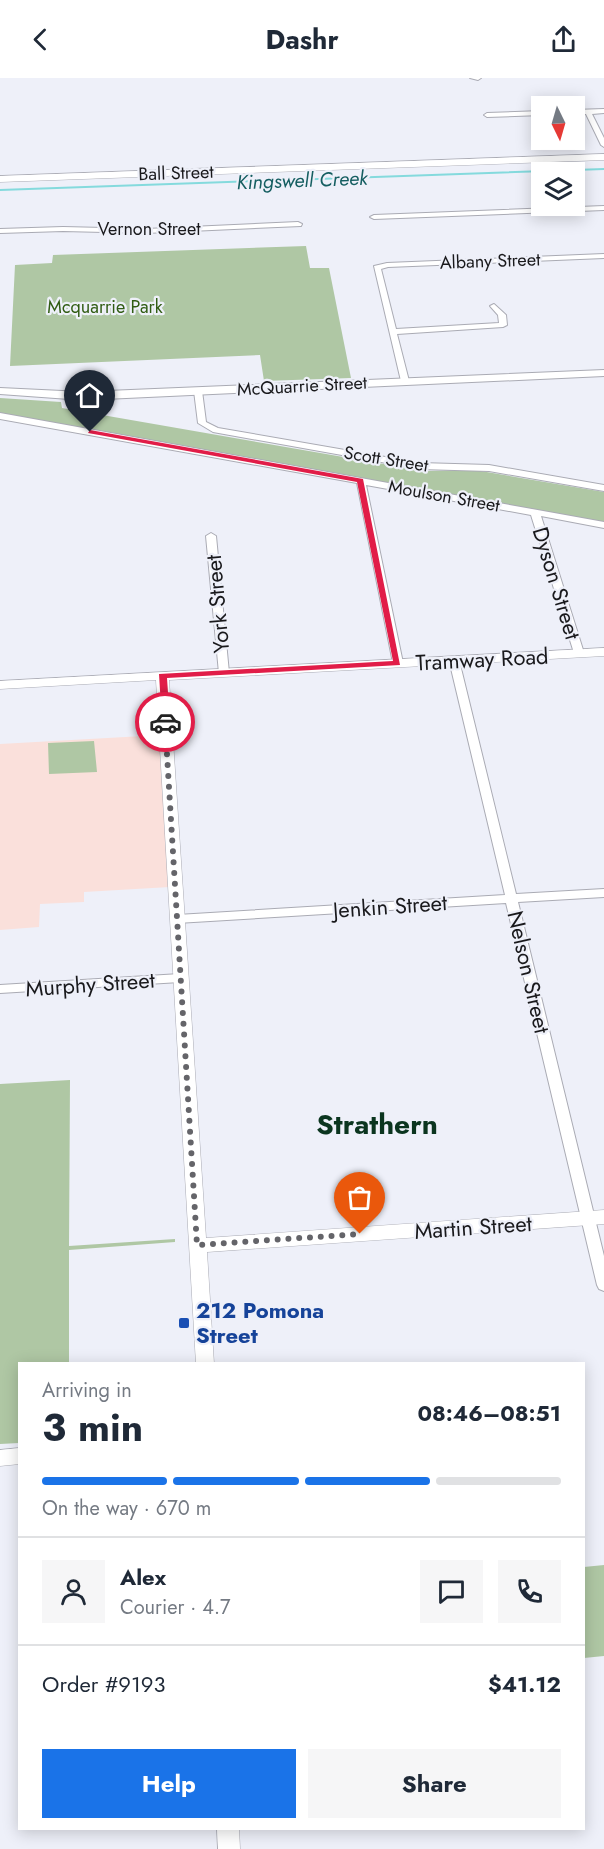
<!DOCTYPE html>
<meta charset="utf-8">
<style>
body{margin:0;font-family:Jost,sans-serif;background:#f6f6f7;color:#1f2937;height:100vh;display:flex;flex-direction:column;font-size:22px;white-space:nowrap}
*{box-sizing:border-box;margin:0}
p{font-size:20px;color:#747a83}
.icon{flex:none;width:33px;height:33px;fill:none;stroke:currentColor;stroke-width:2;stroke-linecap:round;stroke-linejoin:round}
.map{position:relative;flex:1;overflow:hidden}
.details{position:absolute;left:18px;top:1284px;width:567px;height:468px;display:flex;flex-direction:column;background:#fff;border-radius:0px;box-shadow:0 3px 15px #0003}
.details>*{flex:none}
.needle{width:39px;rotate:175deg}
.fabs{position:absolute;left:531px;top:18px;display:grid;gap:12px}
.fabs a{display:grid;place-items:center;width:54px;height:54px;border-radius:0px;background:#fff;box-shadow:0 3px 15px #0003;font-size:30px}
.pin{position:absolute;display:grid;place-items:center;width:51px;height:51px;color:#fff;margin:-62px -26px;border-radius:50% 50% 50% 0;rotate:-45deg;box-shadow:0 0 6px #0007}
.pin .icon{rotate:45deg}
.courier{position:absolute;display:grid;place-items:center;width:60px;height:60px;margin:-30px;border:4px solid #e11d48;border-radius:50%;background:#fff;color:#222;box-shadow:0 2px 8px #0007}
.summary em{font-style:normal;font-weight:700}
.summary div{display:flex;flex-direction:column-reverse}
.summary{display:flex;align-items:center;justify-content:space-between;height:102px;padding:0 24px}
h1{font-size:39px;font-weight:700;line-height:45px}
.bar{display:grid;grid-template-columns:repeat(4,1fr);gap:9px 6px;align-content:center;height:72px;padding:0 24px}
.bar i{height:8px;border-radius:4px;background:#e0e1e3}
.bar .on{background:#1a73e8}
.bar p{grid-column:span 4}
.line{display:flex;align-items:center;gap:15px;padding:0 24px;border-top:2px solid #e0e1e3}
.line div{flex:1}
.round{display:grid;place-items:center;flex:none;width:63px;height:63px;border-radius:0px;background:#f6f6f7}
.cta{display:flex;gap:12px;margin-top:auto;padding:12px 24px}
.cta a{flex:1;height:69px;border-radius:0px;background:#1a73e8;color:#fff;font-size:24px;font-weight:700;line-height:69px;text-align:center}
.cta a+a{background:#f6f6f7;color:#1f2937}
header{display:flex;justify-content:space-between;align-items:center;height:78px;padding:0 24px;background:#fff;font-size:27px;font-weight:700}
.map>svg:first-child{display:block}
.education{fill:#fae0db}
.green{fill:#afc7a4}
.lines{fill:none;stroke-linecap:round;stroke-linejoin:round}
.stream{stroke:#84dadd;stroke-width:2}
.minor-casing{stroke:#aaabb4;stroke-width:2}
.tertiary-casing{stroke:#aaabb4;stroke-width:1}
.secondary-casing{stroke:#aaabb4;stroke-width:2}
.minor{fill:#fff;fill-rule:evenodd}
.tertiary{fill:#fff;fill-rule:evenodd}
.secondary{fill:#fff;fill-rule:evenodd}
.route{fill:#e11d48}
.done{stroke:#646469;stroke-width:6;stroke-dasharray:0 10.8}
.transit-dot{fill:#1a4fb4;stroke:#eef0f9;stroke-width:2}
.labels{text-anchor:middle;stroke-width:4.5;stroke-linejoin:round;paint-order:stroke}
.far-street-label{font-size:18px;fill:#19191c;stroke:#eef0f9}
.far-park-label{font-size:18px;fill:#305c13;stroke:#eef0f9}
.far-water-label{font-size:20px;font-style:italic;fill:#155e61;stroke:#eef0f9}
.street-label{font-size:22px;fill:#19191c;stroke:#eef0f9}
.transit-label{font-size:22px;font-weight:bold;fill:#164399;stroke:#eef0f9;text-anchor:start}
.district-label{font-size:28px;font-weight:bold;fill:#0b351f;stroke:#eef0f9}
</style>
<header><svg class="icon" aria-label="back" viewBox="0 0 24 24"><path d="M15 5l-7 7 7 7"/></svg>Dashr<svg class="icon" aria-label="share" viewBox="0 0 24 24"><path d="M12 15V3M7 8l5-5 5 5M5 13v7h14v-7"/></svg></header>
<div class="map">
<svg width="604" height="1771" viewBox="0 0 604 1771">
<rect width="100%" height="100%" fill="#eef0f9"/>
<!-- education -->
<path class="education" d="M161 657 170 809 84 814V824L40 826 39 849 0 852V666Z"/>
<!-- green -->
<path class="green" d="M306 168 310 190H329L351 300 264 303 260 277 10 288 15 187 52 185 53 177Z
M0 320 61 324 62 330 424 393 475 392 604 414V444L22 339 0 335Z
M94 663 97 694 49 696 48 665Z
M70 1002 69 1168 175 1161V1164L69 1172V1285L20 1286 19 1365 0 1366V1006Z
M604 1487V1578L584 1580V1489Z"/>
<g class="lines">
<!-- stream -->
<path class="stream" d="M0 112 604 91"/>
<!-- minor casing -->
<g class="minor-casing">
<path id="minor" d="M470 0H481L478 2Z
M604 31V35L592 36 604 60V69L601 67 586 36H574V32Z
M542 33V37L487 39 484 37 487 35Z
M604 128V132L374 141 370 139 374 137Z
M298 144 302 146 301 148 146 155 63 153 0 155V151L63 149 146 151Z
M604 176V180L388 189 381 191 396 251 499 245 498 237 490 228 494 226 506 237 507 247 503 249 397 256 409 303 405 306 401 303 374 188 387 185Z
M198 310 202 313 206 344 218 350 420 385 489 387 604 407V413L489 393 420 391 213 354 198 345 194 313Z
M0 335 604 444V450L541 438 584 575 579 578 574 575 531 437 366 407 403 585 398 588 393 585 357 405 0 341Z
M211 455 216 458 229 595 224 598 219 595 206 458Z
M454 579 459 582 516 816 604 811V819L518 824 604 1178V1213L599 1211 597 1207 506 825 177 845 171 841 177 837 505 817 449 582Z
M180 896 186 900 180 904 0 915V907Z"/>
</g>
<!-- tertiary casing -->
<g class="tertiary-casing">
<path id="tertiary" d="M604 76V82L0 104V98Z
M604 570V578L169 602 206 1160 604 1132V1146L207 1174 214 1286H196L156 602 0 611V603Z
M20 1370V1386L0 1388V1372Z
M217 1750H239L240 1771H218Z"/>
</g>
<!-- secondary casing -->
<g class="secondary-casing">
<path id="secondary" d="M604 292V298L83 322 0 316V310L83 314Z"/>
</g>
<!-- minor -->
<use href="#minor" class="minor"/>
<!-- tertiary -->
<use href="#tertiary" class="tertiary"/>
<!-- secondary -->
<use href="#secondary" class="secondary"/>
</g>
<!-- route -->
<path class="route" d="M90 352 363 401 400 587 167 600 170 644 162 645 159 596 393 583 357 404 88 355Z"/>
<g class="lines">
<!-- done -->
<path class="done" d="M165 644 197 1167 360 1156"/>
</g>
<!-- markers -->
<rect class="transit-dot" x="178" y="1239" width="12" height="12" rx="3"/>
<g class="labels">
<!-- far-street labels -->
<g class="far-street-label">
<text transform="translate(176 95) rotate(-2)" y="6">Ball Street</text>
<text x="149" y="157">Vernon Street</text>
<text transform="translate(490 183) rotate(-2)" y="6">Albany Street</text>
<text transform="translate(302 308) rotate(-3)" y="6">McQuarrie Street</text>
<text transform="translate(386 381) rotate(9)" y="6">Scott Street</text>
<text transform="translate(444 418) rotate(10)" y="6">Moulson Street</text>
</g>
<!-- far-park labels -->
<g class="far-park-label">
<text x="105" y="235">Mcquarrie Park</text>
</g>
<!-- far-water labels -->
<g class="far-water-label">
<text transform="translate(302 102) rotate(-2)" y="7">Kingswell Creek</text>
</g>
<!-- street labels -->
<g class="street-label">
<text transform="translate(557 505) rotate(73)" y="8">Dyson Street</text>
<text transform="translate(217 526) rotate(-95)" y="8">York Street</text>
<text transform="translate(482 581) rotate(-3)" y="8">Tramway Road</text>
<text transform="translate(390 828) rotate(-4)" y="8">Jenkin Street</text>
<text transform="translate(529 894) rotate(77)" y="8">Nelson Street</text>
<text transform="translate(90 906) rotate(-4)" y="8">Murphy Street</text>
<text transform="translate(473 1149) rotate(-4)" y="8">Martin Street</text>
</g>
<!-- transit labels -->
<g class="transit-label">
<text x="196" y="1240">212 Pomona<tspan x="196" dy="25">Street</tspan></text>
</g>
<!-- district labels -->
<g class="district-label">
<text x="377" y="1056">Strathern</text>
</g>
</g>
</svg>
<div class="fabs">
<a><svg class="needle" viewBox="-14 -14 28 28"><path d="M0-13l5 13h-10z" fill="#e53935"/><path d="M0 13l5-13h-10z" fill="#747a83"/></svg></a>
<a><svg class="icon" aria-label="layers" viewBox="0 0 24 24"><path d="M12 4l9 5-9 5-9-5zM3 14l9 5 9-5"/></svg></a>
</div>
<div class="pin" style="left:360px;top:1156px;background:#ea580c"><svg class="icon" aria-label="bag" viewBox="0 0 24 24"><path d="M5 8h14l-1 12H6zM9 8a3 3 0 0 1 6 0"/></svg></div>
<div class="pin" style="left:90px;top:354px;background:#1f2937"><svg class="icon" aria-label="home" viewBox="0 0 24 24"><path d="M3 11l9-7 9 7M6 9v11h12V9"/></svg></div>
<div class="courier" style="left:165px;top:644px"><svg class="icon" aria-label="car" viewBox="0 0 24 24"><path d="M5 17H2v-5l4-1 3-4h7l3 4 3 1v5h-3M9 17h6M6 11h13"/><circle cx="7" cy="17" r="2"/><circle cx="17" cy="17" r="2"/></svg></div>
<section class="details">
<div class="summary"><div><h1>3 min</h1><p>Arriving in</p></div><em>08:46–08:51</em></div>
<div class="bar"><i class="on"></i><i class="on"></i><i class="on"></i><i></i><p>On the way · 670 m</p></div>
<div class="line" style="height:108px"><a class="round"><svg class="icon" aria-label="person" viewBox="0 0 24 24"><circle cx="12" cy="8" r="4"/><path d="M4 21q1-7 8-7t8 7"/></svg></a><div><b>Alex</b><p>Courier · 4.7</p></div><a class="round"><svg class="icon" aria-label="chat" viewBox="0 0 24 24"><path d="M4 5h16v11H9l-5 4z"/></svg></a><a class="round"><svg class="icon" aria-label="phone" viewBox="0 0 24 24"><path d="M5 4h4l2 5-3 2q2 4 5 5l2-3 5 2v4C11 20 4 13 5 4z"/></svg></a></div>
<div class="line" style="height:78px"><div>Order #9193</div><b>$41.12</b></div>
<div class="cta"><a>Help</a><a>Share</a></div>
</section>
</div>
